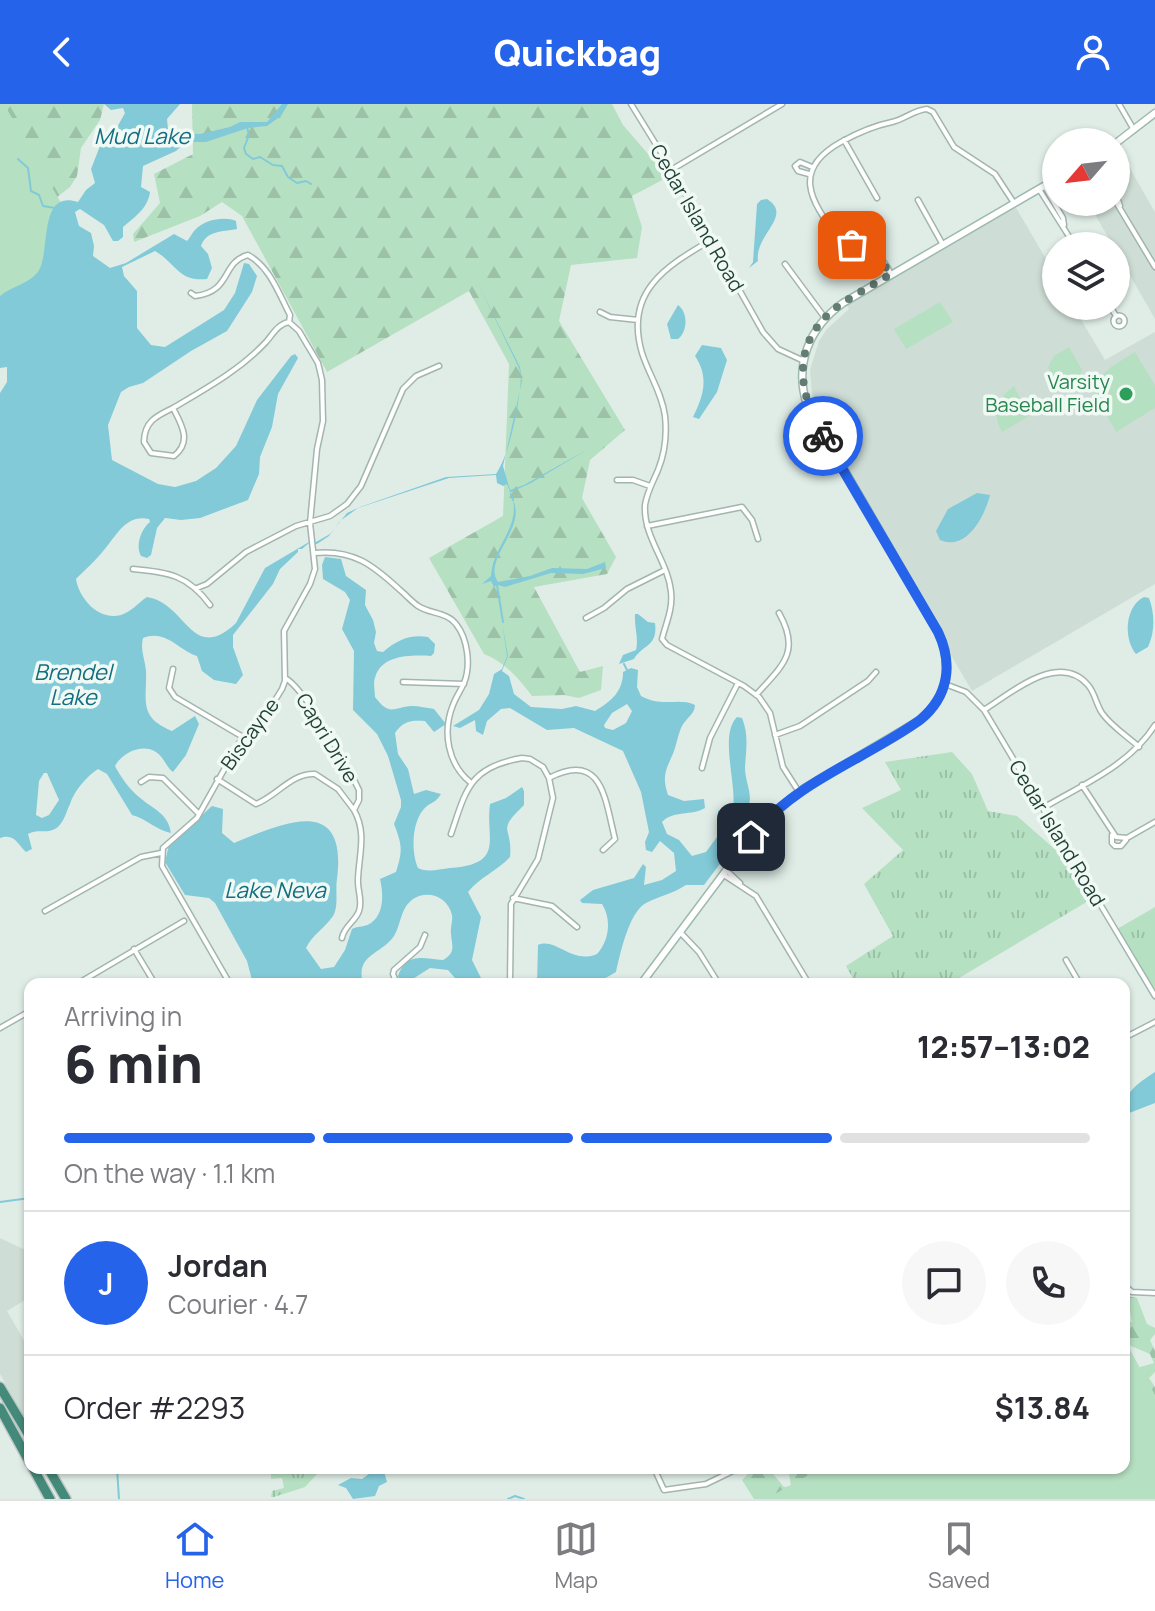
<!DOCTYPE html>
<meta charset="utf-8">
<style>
body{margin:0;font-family:Manrope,sans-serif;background:#f7f7f7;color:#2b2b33;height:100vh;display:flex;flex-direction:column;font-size:30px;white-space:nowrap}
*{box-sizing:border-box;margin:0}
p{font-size:26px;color:#7c7c81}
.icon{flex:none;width:44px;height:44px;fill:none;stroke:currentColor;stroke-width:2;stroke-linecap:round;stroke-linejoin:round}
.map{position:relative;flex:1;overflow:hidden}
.sheet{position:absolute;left:24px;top:874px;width:1106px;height:496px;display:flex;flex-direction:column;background:#fff;border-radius:16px;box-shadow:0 2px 6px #0004}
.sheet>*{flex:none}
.needle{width:52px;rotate:242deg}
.fabs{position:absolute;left:1042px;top:24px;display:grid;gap:16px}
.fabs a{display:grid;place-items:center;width:88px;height:88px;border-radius:50%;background:#fff;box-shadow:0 2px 6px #0004;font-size:40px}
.pin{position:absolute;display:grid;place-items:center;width:68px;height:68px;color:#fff;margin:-34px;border-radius:16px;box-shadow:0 4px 12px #0006}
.courier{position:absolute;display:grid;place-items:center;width:80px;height:80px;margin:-40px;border:6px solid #2563eb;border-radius:50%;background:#fff;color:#222;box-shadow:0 2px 10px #0007}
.head em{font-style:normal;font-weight:800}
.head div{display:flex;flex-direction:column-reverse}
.head{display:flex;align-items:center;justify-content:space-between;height:136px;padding:0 40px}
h1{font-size:52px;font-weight:800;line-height:60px}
.bar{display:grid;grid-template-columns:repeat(4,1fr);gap:12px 8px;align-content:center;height:96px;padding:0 40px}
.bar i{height:10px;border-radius:6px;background:#e1e1e2}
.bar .current{background:#2563eb}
.bar p{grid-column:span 4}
.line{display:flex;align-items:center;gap:20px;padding:0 40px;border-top:2px solid #e1e1e2}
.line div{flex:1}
.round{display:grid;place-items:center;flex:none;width:84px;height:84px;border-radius:42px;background:#f7f7f7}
header{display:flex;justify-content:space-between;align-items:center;height:104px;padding:0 40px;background:#2563eb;color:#fff;font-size:36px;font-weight:800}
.tabs{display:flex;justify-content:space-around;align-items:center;height:112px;border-top:2px solid #e1e1e2;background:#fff;font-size:22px;color:#7c7c81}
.tabs a{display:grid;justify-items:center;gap:4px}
.tabs .current{color:#2563eb}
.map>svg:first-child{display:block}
.built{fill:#ceddd6}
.grass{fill:url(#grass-tufts)}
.forest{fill:url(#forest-firs)}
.green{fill:#b6e0c2}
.water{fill:#82cad8;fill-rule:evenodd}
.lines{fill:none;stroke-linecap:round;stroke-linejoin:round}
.stream{stroke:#82cad8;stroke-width:2}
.minor-casing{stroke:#a2b5ae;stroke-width:7}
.secondary-casing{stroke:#9db9b0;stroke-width:9}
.trunk-casing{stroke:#c0c9c7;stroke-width:12}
.minor{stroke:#fff;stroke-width:4}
.secondary{stroke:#fff;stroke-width:6}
.trunk{stroke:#448a7a;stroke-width:9}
.done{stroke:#637c74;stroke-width:8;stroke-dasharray:0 14.4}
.route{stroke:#2563eb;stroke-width:10}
.leisure-dot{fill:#2e9e5b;stroke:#f1f9f5;stroke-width:3}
.labels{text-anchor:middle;stroke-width:7;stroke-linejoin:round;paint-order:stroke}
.street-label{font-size:20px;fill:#1f3f36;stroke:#f1f9f5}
.leisure-label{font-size:20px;fill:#27864d;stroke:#f1f9f5;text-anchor:end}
.water-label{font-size:22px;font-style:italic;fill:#136e81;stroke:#f1f9f5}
</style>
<header><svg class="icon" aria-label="back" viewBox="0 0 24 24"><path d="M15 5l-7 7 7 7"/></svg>Quickbag<svg class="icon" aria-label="person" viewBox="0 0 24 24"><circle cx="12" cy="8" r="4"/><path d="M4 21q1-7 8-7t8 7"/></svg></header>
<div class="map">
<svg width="1155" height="1395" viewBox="0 0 1155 1395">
<defs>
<pattern id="grass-tufts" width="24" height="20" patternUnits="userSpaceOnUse" patternTransform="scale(2)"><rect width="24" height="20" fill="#b6e0c2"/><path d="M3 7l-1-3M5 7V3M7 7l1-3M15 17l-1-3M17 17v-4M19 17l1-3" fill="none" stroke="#9cc1a7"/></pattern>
<pattern id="forest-firs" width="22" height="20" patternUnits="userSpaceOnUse" patternTransform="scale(2)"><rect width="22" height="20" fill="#b6e0c2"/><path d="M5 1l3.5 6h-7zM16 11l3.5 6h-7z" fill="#9cc1a7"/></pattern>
</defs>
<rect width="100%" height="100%" fill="#e0ede7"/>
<!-- built -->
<path class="built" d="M1117 42 1155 108V215L1116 147V142H1113L1088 98H1116Z
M1015 102 1056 172V202H1073L1105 256 1155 228V480L972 587 948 546 942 526 926 498 818 314 821 312 812 290 810 266 819 237 827 225 849 205 847 201Z
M0 1134 23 1145 30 1141V1193L7 1207 30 1247V1312L25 1314 0 1270Z"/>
<!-- grass -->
<path class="grass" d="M952 648 972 670 988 707 1017 712 1058 748 1090 796 949 880H856L846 862 893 832 864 780 903 746 862 704 901 686 885 658Z
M1155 803V889L1117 825Z
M271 1364H320V1367L305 1383 274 1393H271L272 1387 284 1384 282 1374 271 1375Z"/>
<!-- forest -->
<path class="forest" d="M0 0H104L100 16 81 44 77 72 70 83 24 119 0 169Z
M192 0H612L623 21 668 73 632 92 642 123 637 154 571 161 559 217 625 326 590 356 582 394 616 453 607 470 534 483 580 568 603 562 601 586 579 594 564 591 532 592C518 574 505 558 484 550L429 454 503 412 509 260 469 187 327 268 242 112 222 98 200 112 134 138 133 130 160 99 154 70 193 50Z
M1127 1192 1137 1194 1147 1220 1155 1224V1230L1150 1236 1155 1247V1268L1149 1274 1155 1283V1374L1124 1364 1140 1263 1154 1259 1150 1250 1124 1239V1218H1132Z
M754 1364H768L784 1383 791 1382 788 1364H855L826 1395H754L742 1376Z"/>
<!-- green -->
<path class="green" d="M4 0 102 170 0 230V2Z
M940 198 953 218 906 245 894 225Z
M1069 243 1082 266 1080 273 1058 287 1048 263 1054 252Z
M1135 248 1155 281V304L1116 328C1090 281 1086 277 1135 248Z
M1014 282 1029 312 1002 328C991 309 997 294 1014 282Z
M1124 1235 1155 1291V1395H766L821 1364H1124Z"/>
<!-- water -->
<path class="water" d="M104 0H180L167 15 168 25 174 29 200 30 230 23 240 18H267L282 0H288L281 12 267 22 248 24 206 38H186L176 47 143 62 141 83 150 88C148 104 135 113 123 123V133L118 137H113L104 121 80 105 75 108 79 122 91 129 94 142 93 152 110 164 126 159 174 130 187 137C190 134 192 129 195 126 204 115 226 112 236 117L237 125C222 128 207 126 201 142L208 150 212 164 207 175C178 178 176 159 155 147L122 163 124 172 137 187V224L151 241 165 243 224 206 235 189 244 159 249 160 257 172 252 188 227 227 191 247 143 279 129 283 121 288 108 321 112 356 158 380 175 383 196 377 216 364 236 342 257 296 291 252 295 250 298 254 278 290 272 323 260 353 259 370 248 396 200 414 181 416 165 414 157 424 151 451 147 454 141 452C135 442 141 425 150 418L149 415C126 410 117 431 104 446 96 456 85 466 76 475 79 494 98 517 121 511 131 508 138 499 147 493 187 499 191 561 236 519L265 464 309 438H316L330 430 347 409 360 403 446 373 496 370C510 350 520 298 521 272L519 264 479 182 520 263 522 277 503 362 510 386 524 381 590 344 531 379 511 388V390L507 380 503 382 497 379 496 371 449 374 358 404 340 417 329 432 317 440 309 439 302 445H298V448L280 465 273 480 233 531V543L243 571 236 580 214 576 202 567 197 552C178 546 166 525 143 534 140 546 145 555 146 567 147 597 138 613 172 627L195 612 199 620 186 651 173 668C166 663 164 653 156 648 142 639 122 649 115 662 120 672 130 686 139 693 154 706 168 709 171 729 156 726 147 715 132 711L107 670 98 665C87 672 74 687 70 700 66 708 65 716 58 723 48 731 38 724 28 730L32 745 26 748C17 740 15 729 0 734V289L7 278V263L0 264V192C12 182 28 180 37 169 52 153 36 84 78 98L86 86 95 79 91 65 102 37 115 27 125 9 123 4 111 6ZM44 669H47L59 696 49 711 42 714 36 711 39 677Z
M767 95C794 112 754 131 758 157L749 164 753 158 757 100 761 96Z
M678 201C688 208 688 227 678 235H671L667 220Z
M702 241 721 244 727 256 717 288 699 315 693 313C704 291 709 273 695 252Z
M977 389 990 391C985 411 967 448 940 436L936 427 948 405Z
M513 396C527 425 482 455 498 478L530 472 552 464 587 465 605 458 606 464 583 470 551 469 505 483 498 481 494 483 491 477 482 480 491 472C492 444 519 425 513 396Z
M325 453 341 455 346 472 366 486 365 501 373 516 376 528 374 539 377 547 383 548C397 536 410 530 428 533L435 540 434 549 431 552C413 551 381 550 375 574 373 579 375 588 375 593 390 613 393 603 412 602 419 602 427 604 434 605L446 620 434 628 425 617C411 616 403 617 395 629L398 650 408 665 414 690 426 686 441 690C437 697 433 698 427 702 411 715 411 748 418 764 428 769 439 765 450 764 506 760 485 734 490 700L506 694 522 683 524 687V701C495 729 513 721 510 753 497 767 480 773 468 788L481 813 472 856 484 880H460L448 866 430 864 411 876 400 877 398 872C407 847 424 855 443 856 456 849 452 842 451 830 450 824 453 817 452 811 447 788 417 783 405 804 400 813 399 824 394 832 381 851 355 850 363 880H253L247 857 215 799 209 794 185 791 165 758 169 741 212 702 223 705 222 729 234 739C281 720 348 688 337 775 335 786 339 802 333 812 325 824 312 831 306 844L321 865 334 863 345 846 352 825C358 822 366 823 371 819 385 809 383 788 380 775L396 768C403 746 402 741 394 720L401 703V696L388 652 377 630 353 606 354 547 342 525 350 496 345 488 323 475 322 461Z
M1144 493 1149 494C1155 510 1155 528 1148 543L1136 550C1123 535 1125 502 1144 493Z
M635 510H638L648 518 655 519C658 543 643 540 634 555L619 560 623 551 636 546C639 535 634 523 635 510Z
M502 518 508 552 502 567 509 572 514 590 531 603 562 605 576 602 595 607C612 597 623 587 623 568L631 564 638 566 637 583 641 592C663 604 678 593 695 601 695 610 687 613 682 622 678 630 677 639 674 647 667 665 661 670 668 691L684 697 704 695 705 704C692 712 673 706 662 718L667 730 679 736 692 752 706 748 723 725 718 718V706L724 711 733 705C737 679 719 631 737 613L742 614C749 631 746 645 745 664 745 680 756 694 745 709L748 719 747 724 704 781H686C672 790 660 792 646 799 629 808 620 850 616 868L595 880H537L538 841C556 833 572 861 597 850 609 837 612 816 602 800L582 799 580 796 593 786 634 774 643 760 646 763 644 781 662 776 676 767 674 749 660 737 652 748 646 746 645 738 649 728 641 688 623 647 574 624 547 626 510 604 501 605 487 617 483 631 476 627 475 616 460 624 453 622 479 606 489 590 494 570 502 565 507 552ZM627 600 632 607 626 619 613 626 605 624 604 621 612 609Z
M1155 968V999L1124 1011C1124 987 1136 981 1155 968Z
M383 1364 387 1378 379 1382 375 1392 353 1395 346 1384 338 1381 351 1374 362 1375 373 1367Z"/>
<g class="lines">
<!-- stream -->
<path class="stream" d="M247 23 249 31 244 44 246 50 253 55 260 53 273 61 282 62 288 73 297 79 306 77 311 80
M18 55 28 64 31 87 39 91 43 102 55 104
M511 390 513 396
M497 481 503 518
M624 560 627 566
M0 1098 30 1094
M117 1364 119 1395
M508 1395 515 1392 524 1395"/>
<!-- minor casing -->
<g class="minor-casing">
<path id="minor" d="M631 0 673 68 763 228 778 245 804 257
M1119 0 1134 26
M844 36 877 94
M671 66 782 0
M809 70 798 67 795 62 800 58 812 63
M1045 83 1063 114 1064 121
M1039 85 1075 142
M1116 90 1120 102
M918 96 943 141
M1116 98 1155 163
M711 136C665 163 624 188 642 249 649 271 662 289 665 312 667 331 665 349 658 366 653 378 647 388 645 401 643 433 668 457 671 488 673 505 666 519 662 535L667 541 744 582 759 593 770 609 783 663 799 688
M785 160 825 214
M891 170C875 137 859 151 838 133 809 96 792 65 841 38 859 28 873 22 892 18 905 15 914 6 927 5L933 8 954 43 995 70 1014 99
M191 189 195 192C232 188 221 158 248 151 270 163 279 190 290 211L289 218
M1110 202 1116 212
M600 208 610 213 638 216
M1113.5 217a5.5 5.5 0 1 1 11 0a5.5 5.5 0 1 1-11 0Z
M173 304C205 285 240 266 266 238 273 230 278 220 289 218
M173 304C182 321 192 338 174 352L151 349 144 338C144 318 156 312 173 304Z
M617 376H633L650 382
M647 422 742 403 752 416 758 435
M314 449C353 445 373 461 400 486 406 491 412 498 418 502 430 510 447 508 456 520 468 535 471 562 464 579 461 586 456 593 453 601 442 628 448 660 470 678
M133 465C168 468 188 471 210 501
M197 484 207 480 246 448 296 422 330 412 347 400 361 382 403 285 416 272 439 262
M586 514 604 504 627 485 665 466
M173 565 169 584 175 593 243 633
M285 574C304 583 348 663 359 686V696L354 706C367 729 359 750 358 775 357 786 363 796 359 807 355 818 344 822 342 834
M403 578 464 580
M945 580 966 588 984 606 1155 892
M756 591C783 561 801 548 779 509
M984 606C1011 589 1059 547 1088 581 1095 589 1096 600 1102 609 1111 622 1127 632 1139 643
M775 631 800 622 868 577 876 568
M702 664 710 634 738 579
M549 674C603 646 605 696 615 735L603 746
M217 675 256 700C277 692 291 669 315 670L338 685 354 706
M141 678 149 673 163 674 199 710
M1082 681 1116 733 1127 734 1155 718
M1043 704C1082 681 1130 661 1155 621
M451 730C466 686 469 663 522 654L530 655 543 663 549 674 553 694 538 755 511 800 510 880
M1112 731V739L1115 742H1121L1126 736
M726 766 740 779
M724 771 756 792 809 880
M513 794 552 802 577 823
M45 807 141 753 161 749
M680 828 699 848 719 880
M134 845 155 880
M1066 856 1080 880
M77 880 184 817
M230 880 162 762 163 744 197 714 239 639 269 606 282 585 285 577 284 527 310 480 315 465 310 419 317 345 323 317 322 276 318 259 299 227 289 218
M397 880 393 870 394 866 420 843 425 831
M0 924 30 907
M1124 934 1155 918
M1124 1181 1132 1188 1155 1189
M654 1364 664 1386 706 1380 739 1364"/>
</g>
<!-- secondary casing -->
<g class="secondary-casing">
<path id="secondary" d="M1116 39 1155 9
M641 880 751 733 774 708 803 685 920 616C947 594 954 563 940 531L807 301C794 261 809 223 843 199L1056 75"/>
</g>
<!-- trunk casing -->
<g class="trunk-casing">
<path id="trunk" d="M0 1283 30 1333
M0 1304 30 1359
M33 1364 50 1395
M48 1364 66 1395"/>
</g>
<!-- minor -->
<use href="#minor" class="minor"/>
<!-- secondary -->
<use href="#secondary" class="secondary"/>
<!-- trunk -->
<use href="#trunk" class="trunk"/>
</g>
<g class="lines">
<!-- done -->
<path class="done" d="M823 332C797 287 791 238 837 203 854 191 873 181 891 170L874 148 852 141"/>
<!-- route -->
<path class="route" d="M751 733C796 677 864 656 920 616 949 592 953 560 938 528L823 332"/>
</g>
<!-- markers -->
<circle class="leisure-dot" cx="1126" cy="290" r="8"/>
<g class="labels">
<!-- street labels -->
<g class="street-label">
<text transform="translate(697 114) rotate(60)" y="7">Cedar Island Road</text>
<text transform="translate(250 630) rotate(-54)" y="7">Biscayne</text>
<text transform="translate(327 634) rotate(59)" y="7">Capri Drive</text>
<text transform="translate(1057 729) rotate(59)" y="7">Cedar Island Road</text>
</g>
<!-- leisure labels -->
<g class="leisure-label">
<text x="1110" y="285">Varsity<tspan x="1110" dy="23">Baseball Field</tspan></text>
</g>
<!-- water labels -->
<g class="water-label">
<text x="142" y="40">Mud Lake</text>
<text x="73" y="576">Brendel<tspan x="73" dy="25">Lake</tspan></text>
<text x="275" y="794">Lake Neva</text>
</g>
</g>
</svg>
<div class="fabs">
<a><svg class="needle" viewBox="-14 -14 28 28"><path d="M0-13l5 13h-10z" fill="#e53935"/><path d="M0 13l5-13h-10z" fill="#7c7c81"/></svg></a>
<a><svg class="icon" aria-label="layers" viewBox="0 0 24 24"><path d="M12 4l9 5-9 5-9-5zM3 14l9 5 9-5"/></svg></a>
</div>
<div class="pin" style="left:852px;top:141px;background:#ea580c"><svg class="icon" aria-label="bag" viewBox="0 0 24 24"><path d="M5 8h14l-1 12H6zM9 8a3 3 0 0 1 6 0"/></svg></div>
<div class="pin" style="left:751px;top:733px;background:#1f2937"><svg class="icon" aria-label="home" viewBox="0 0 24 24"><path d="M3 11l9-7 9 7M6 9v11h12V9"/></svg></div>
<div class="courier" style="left:823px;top:332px"><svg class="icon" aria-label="bike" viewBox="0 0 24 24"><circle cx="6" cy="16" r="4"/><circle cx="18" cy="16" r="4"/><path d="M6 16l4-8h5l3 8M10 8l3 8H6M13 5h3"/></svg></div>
<section class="sheet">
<div class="head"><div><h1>6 min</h1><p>Arriving in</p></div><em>12:57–13:02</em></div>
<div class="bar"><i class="current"></i><i class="current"></i><i class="current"></i><i></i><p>On the way · 1.1 km</p></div>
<div class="line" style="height:144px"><b class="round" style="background:#2563eb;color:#fff">J</b><div><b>Jordan</b><p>Courier · 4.7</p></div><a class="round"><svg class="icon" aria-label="chat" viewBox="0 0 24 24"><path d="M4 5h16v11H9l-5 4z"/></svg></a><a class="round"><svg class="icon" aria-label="phone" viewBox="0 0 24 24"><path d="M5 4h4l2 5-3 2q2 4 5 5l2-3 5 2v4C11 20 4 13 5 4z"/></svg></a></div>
<div class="line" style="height:104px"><div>Order #2293</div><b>$13.84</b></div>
</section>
</div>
<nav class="tabs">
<a class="current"><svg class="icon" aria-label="home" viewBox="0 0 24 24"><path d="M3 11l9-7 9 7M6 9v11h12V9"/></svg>Home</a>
<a><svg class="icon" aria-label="map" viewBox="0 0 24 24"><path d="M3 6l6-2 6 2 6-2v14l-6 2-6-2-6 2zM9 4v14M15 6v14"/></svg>Map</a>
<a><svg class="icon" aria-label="saved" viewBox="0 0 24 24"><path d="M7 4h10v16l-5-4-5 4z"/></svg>Saved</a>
</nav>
